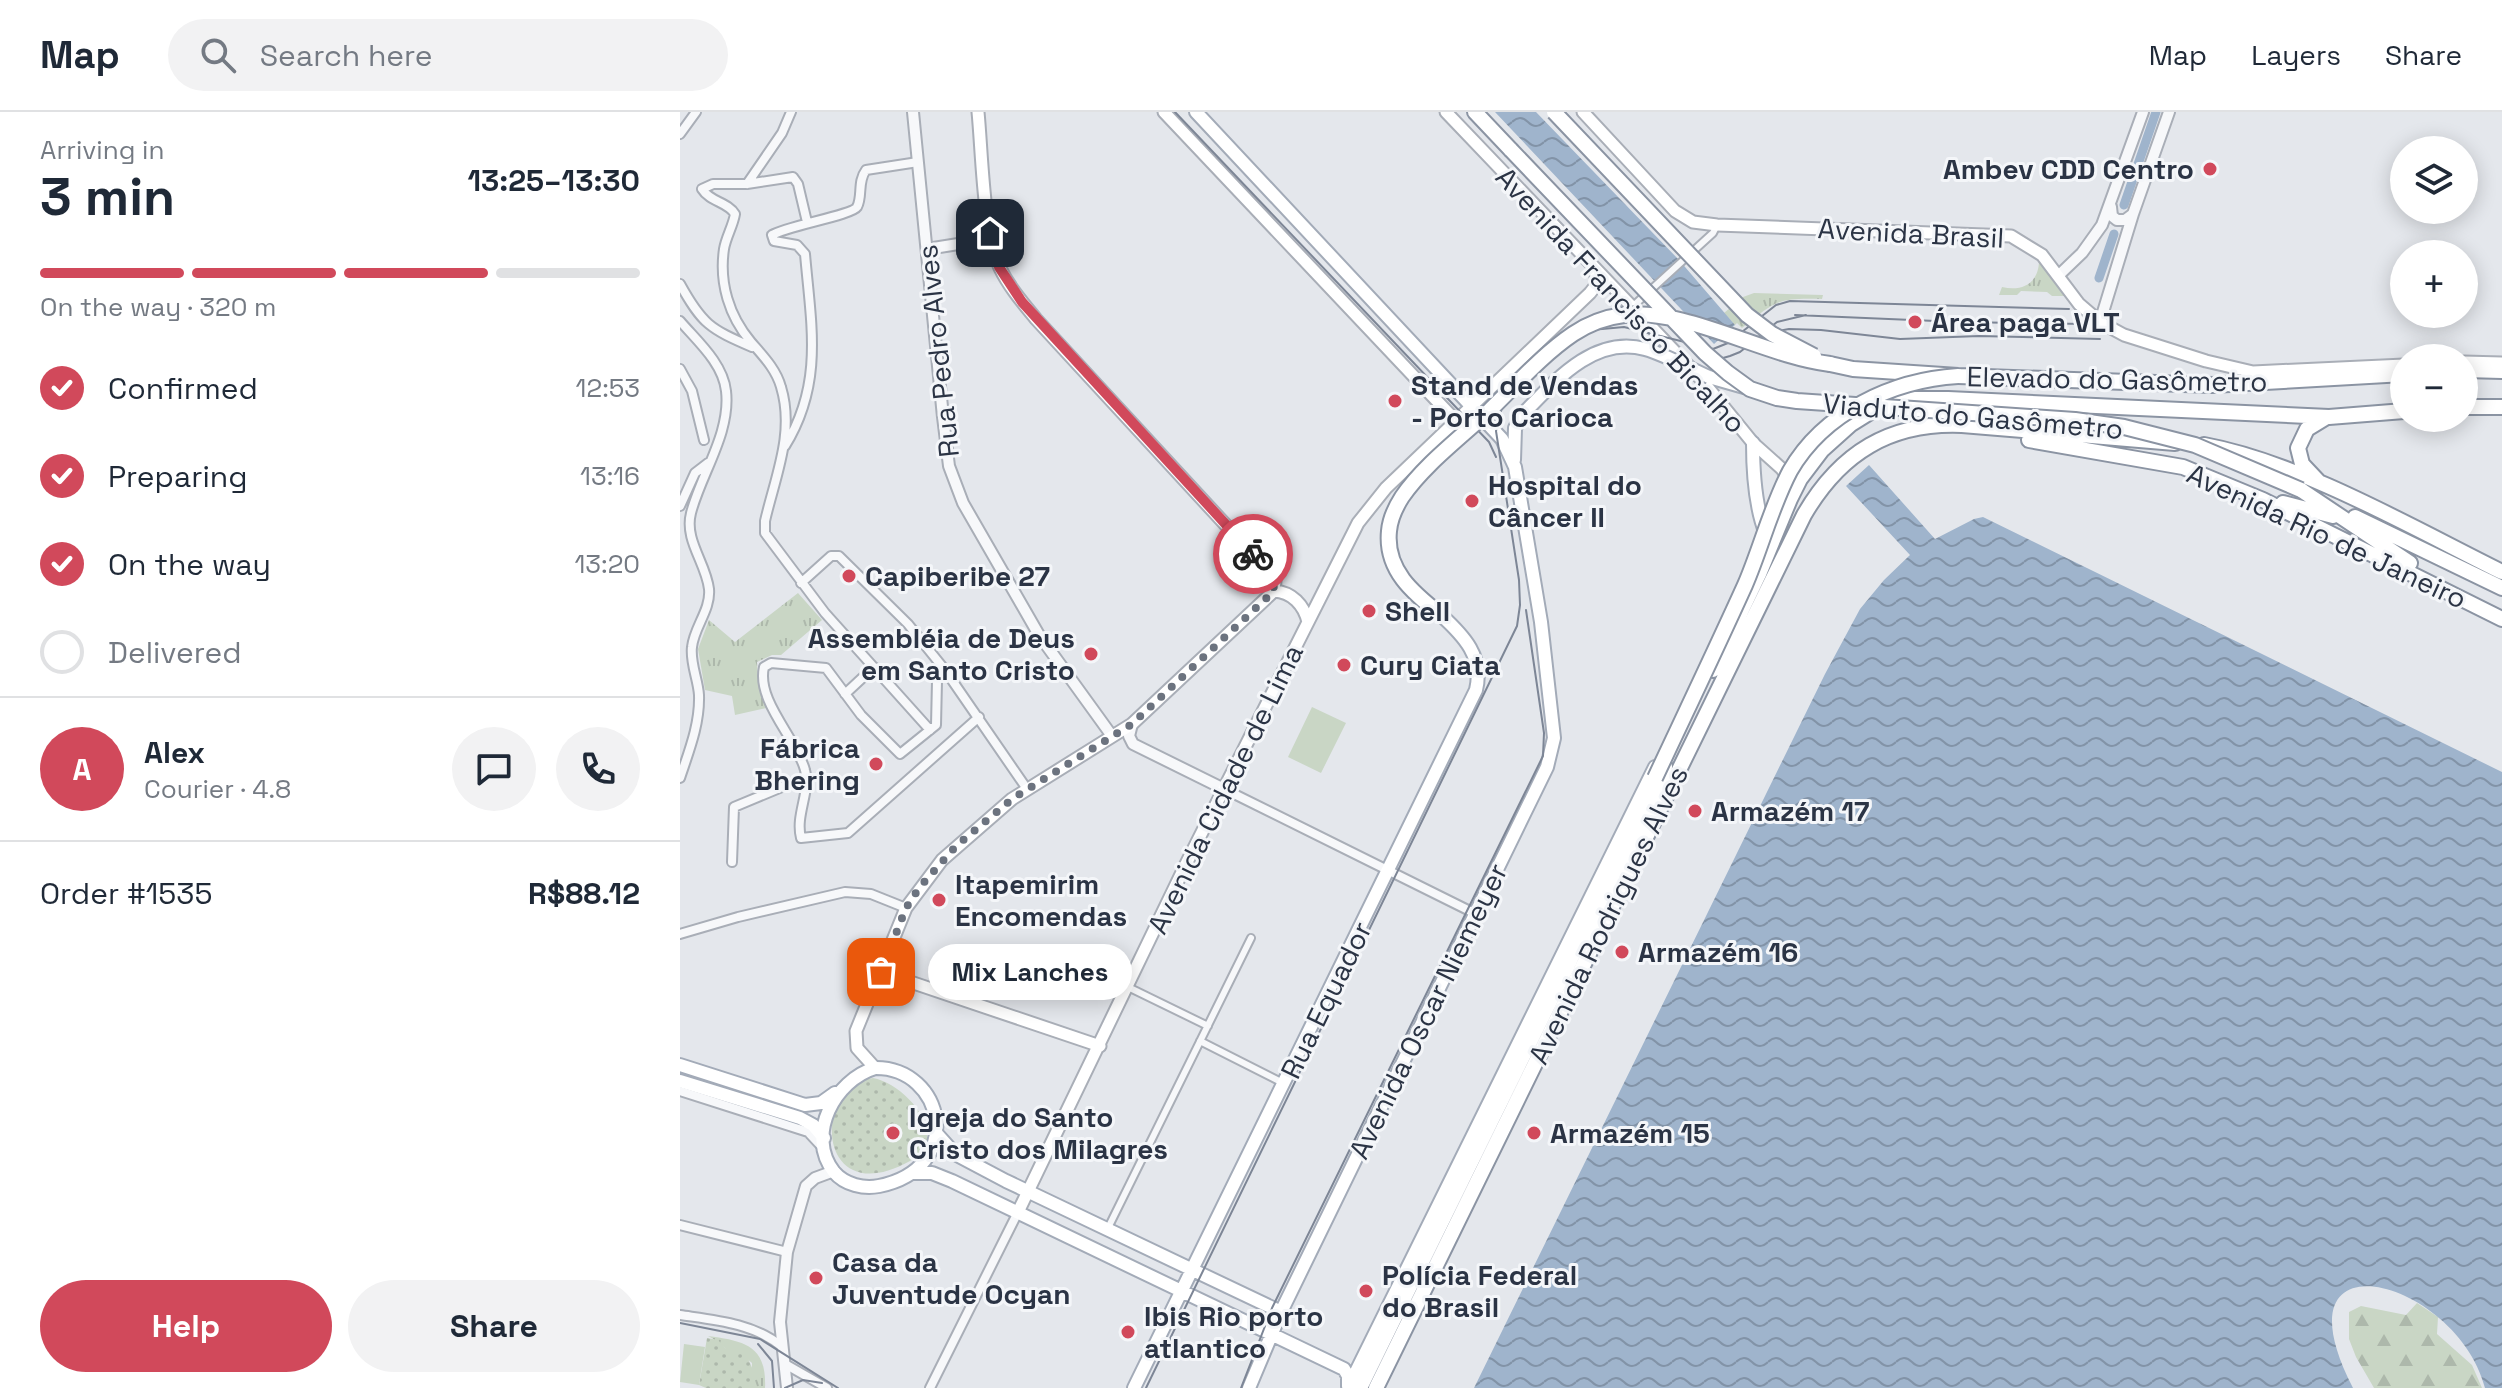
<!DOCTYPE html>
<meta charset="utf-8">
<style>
body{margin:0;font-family:"Space Grotesk",sans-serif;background:#f2f2f3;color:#1f2937;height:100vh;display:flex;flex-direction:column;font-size:30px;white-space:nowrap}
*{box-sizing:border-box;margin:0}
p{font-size:26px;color:#747a83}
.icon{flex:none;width:44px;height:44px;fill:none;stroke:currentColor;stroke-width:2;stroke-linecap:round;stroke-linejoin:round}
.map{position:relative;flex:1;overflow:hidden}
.sheet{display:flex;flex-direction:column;background:#fff;width:680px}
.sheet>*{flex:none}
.tools{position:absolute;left:1710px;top:24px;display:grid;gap:16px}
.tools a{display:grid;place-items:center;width:88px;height:88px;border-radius:50%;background:#fff;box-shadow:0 4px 20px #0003;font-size:40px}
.pin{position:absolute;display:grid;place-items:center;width:68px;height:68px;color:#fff;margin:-34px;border-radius:16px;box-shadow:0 4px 12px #0006}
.courier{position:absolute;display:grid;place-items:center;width:80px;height:80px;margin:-40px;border:6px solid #d1495b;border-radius:50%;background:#fff;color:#222;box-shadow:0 2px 10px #0007}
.bubble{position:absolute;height:56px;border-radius:28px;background:#fff;box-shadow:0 4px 20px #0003;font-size:26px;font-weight:800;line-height:56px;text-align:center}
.summary em{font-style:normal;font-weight:800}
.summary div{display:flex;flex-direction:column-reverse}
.summary{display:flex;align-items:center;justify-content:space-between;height:136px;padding:0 40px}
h1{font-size:52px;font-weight:800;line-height:60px}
.bar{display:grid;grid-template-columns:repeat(4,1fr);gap:12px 8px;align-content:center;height:96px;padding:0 40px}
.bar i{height:10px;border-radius:6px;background:#e0e1e3}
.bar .selected{background:#d1495b}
.bar p{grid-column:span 4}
.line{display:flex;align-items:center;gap:20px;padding:0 40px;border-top:2px solid #e0e1e3}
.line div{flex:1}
.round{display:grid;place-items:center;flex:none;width:84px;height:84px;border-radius:42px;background:#f2f2f3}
ol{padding:0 40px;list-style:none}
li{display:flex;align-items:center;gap:24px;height:88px}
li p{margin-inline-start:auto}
li .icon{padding:8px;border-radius:50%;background:#d1495b;color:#fff;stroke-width:4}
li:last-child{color:#747a83}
li i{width:44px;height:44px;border:4px solid #e0e1e3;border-radius:50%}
.cta{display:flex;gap:16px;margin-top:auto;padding:16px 40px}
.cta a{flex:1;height:92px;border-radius:48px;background:#d1495b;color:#fff;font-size:32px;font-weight:800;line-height:92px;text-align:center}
.cta a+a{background:#f2f2f3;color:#1f2937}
header{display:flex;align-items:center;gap:48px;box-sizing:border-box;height:112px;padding:0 40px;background:#fff;border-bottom:2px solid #e0e1e3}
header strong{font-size:38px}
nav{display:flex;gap:44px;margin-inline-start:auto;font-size:28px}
.search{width:560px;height:72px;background:#f2f2f3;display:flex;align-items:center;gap:20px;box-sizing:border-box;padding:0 28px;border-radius:44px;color:#747a83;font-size:30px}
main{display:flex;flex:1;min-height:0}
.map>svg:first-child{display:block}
.grass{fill:url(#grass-tufts)}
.forest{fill:url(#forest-firs)}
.park{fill:url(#park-dots)}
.garden{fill:#c9d6c5}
.water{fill:url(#water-waves)}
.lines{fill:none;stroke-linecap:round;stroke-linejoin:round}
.canal{stroke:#9fb4cc;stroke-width:9}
.pedestrian-casing{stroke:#a9aeb7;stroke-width:10}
.minor-casing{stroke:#a9aeb7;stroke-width:12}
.tertiary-casing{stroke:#a9aeb7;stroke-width:14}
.secondary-casing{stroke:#a9aeb7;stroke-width:15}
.primary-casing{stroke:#a3abb8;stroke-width:16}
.trunk-casing{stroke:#8b94a3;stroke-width:18}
.pedestrian{stroke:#f7f8fa;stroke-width:6}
.minor{stroke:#f7f8fa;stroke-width:8}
.tertiary{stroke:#f7f8fa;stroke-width:10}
.secondary{stroke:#fff;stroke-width:11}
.primary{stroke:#fff;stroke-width:12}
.trunk{stroke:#fff;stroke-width:14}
.tram{stroke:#7d8696;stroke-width:2}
.primary-bridge-casing{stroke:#a3abb8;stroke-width:16;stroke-linecap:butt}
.trunk-bridge-casing{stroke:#8b94a3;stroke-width:18;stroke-linecap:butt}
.primary-bridge{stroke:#fff;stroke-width:12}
.trunk-bridge{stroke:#fff;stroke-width:14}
.done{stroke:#6c737f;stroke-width:8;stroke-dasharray:0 14.4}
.route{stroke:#d1495b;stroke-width:10}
.poi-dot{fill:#d1495b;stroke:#f4f6f9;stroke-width:3}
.labels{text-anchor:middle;stroke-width:6;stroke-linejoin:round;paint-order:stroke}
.poi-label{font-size:28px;font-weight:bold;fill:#2b3445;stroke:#f4f6f9;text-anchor:start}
.street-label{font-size:28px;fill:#2b3445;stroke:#f4f6f9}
</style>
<header>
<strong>Map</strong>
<div class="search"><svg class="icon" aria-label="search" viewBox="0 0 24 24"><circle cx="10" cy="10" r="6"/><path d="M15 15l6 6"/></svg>Search here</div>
<nav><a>Map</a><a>Layers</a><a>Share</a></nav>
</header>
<main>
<section class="sheet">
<div class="summary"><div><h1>3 min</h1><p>Arriving in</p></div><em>13:25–13:30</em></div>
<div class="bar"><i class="selected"></i><i class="selected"></i><i class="selected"></i><i></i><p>On the way · 320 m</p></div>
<ol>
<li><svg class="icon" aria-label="check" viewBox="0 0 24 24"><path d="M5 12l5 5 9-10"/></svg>Confirmed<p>12:53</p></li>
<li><svg class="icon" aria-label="check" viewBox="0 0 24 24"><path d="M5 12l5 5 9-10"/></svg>Preparing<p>13:16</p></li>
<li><svg class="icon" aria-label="check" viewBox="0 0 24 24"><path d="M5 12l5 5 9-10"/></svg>On the way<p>13:20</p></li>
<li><i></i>Delivered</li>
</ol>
<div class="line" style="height:144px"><b class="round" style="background:#d1495b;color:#fff">A</b><div><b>Alex</b><p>Courier · 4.8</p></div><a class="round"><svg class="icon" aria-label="chat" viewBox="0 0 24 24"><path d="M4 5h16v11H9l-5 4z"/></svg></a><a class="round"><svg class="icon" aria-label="phone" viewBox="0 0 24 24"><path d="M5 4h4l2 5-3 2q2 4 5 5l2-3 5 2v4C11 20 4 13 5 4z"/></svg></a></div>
<div class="line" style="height:104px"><div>Order #1535</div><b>R$88.12</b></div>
<div class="cta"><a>Help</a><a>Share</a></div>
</section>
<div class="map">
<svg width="1822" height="1276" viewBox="0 0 1822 1276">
<defs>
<pattern id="grass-tufts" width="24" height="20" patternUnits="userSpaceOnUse" patternTransform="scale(2)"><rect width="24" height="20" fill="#c9d6c5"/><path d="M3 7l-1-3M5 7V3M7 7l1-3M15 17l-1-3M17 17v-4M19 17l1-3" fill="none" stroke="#adb8ab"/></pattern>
<pattern id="forest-firs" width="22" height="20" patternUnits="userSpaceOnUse" patternTransform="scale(2)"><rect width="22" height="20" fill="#c9d6c5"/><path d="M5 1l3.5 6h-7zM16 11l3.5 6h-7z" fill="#adb8ab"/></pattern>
<pattern id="park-dots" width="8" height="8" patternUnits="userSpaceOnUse" patternTransform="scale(2)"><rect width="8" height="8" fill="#c9d6c5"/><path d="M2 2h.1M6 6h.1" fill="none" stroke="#adb8ab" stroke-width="1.8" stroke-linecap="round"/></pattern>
<pattern id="water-waves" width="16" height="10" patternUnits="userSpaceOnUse" patternTransform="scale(2)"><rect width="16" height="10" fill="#9fb4cc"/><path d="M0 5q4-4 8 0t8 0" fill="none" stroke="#8293a7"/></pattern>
</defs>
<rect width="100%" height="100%" fill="#e4e7ec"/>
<!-- grass -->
<path class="grass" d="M1359 146 1386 184H1372L1367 180 1341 179 1337 183H1319L1322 175C1344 180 1360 170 1359 146Z
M1074 181 1143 183 1142 187C1098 186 1097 188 1062 216L1057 211 1055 213 1044 201 1063 185Z
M118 481 142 508 101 543H92L77 550 78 566 86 596 55 603 52 584 25 578 18 537 29 508 55 530Z
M28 1224C64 1229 87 1233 85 1276H72V1251C63 1243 58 1242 48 1238 42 1235 37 1228 28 1224Z"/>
<!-- forest -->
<path class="forest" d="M1737 1191 1758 1205 1757 1222 1792 1253 1802 1276H1694L1676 1245 1669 1227V1200L1681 1194 1726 1203Z"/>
<!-- park -->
<path class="park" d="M193 966C226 972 273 1026 230 1049 137 1101 130 975 193 966Z
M27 1226 38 1228 45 1236 67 1244 73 1258 72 1276H26L19 1273Z"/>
<!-- garden -->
<path class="garden" d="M632 595 666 611 641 661 608 645Z
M4 1232 25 1235 19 1273 0 1270Z"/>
<!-- water -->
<path class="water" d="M815 0H856L999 148 1055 213 1034 232Z
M1189 353 1255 427 1294 407 1303 405 1822 660V1276H1805C1778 1168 1590 1115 1673 1276H794L1145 562 1180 497 1204 468 1230 443 1166 374Z"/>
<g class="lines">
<!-- canal -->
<path class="canal" d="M1444 93 1476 0
M1419 166 1434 122"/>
<!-- pedestrian casing -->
<g class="pedestrian-casing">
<path id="pedestrian" d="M951 196 1033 121 1037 113
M448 875 528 914
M520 929 605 972
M428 1116 571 826"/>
</g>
<!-- minor casing -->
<g class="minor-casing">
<path id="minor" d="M0 22 16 0
M67 72 102 21 111 0
M127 110 118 72 113 65 67 72H33L22 77C30 90 48 90 55 102 53 114 46 125 44 137 39 171 49 204 71 230 83 244 96 257 101 275 115 321 95 365 85 409V421L145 501 250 618
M0 172C22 212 30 217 72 235
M0 209C17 229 43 251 46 279 51 321 21 362 11 401 4 428 26 451 29 477 31 498 14 515 12 535 10 551 18 567 19 583 20 612 9 639 0 666
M0 257 12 279 24 328
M105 334C144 271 131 212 125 142L117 133 94 129 92 123C107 114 172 103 177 95 183 84 177 70 186 58L238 50
M0 394 15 361 28 351
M121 471 151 444H159L228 512 265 558 347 677
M265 558 257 569 256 613 220 642 181 603 146 556 91 551 84 555C76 589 117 627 125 658 131 679 115 703 121 726L168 721 299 605
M165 582 194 555
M544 677 796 802
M52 750 54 695 126 665
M0 822 58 805 165 780 191 782 226 796
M0 979 128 1020 142 1035
M0 1113 107 1140
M0 1203C34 1208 73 1211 101 1234
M105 1252 147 1276
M250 1276 338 1100"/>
</g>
<!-- tertiary casing -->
<g class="tertiary-casing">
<path id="tertiary" d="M233 0 263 305 269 354 283 391 359 523 432 624
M1431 95 1432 104 1437 108H1445L1453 102
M247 137 297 129 310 121
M1379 163 1402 141 1422 113 1463 0
M1420 210 1453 102 1489 0
M452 612 449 624 453 632 544 677
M107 1276 100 1210 107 1140 126 1074 135 1066 154 1059"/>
</g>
<!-- secondary casing -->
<g class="secondary-casing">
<path id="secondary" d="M298 0C302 40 303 122 320 156 329 175 343 191 356 207L590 461 595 469 594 479
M484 0 776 309
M766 0 1021 267 1073 331 1102 357 1111 370
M903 0 995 99 1013 110 1037 113 1331 124 1362 143 1399 192 1420 210 1444 223 1463 229 1526 249 1573 260 1724 253
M1784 250 1822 251
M594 479C612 480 624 493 628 510
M201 860 420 934
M195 956 177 936 176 919 226 796 262 748 332 687 452 612 594 479
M338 1100 507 750 678 411 706 376 910 181 917 172 915 158"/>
</g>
<!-- primary casing -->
<g class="primary-casing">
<path id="primary" d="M516 0 822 327 835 355 861 510 874 626 867 655 601 1200 569 1276
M1029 265 1064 275
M1073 331C1073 360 1075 395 1086 422
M834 348 835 316 843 302
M0 953 125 993 141 991 155 981
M195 956C264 955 287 1056 199 1074 184 1077 165 1073 154 1060 125 1023 155 968 195 956Z
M0 969 120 1006 133 1013 144 1026
M257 1022 275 1042 326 1069 601 1200
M234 1061H252L272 1069 664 1257 668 1264V1274
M454 1276 796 578C804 545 784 524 761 503
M668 1276 975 655"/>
</g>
<!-- trunk casing -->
<g class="trunk-casing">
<path id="trunk" d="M795 0 831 38
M1150 252 1173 257 1278 264 1532 273 1724 262
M1784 258 1822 259
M1784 295H1822
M1349 328 1503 355 1583 388 1822 507
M1524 333C1621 351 1733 416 1822 460
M1638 369 1622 352 1618 336 1627 317 1645 306
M1621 378 1730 451
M1603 391 1653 404
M1675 405 1822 476
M1033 558 1079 462 1110 387 1120 367 1142 338 1171 312 1195 297 1232 287H1268L1649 305 1724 299
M680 1276 985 655
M696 1276 1124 403C1160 341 1210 310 1282 313L1495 331"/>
</g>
<!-- pedestrian -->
<use href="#pedestrian" class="pedestrian"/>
<!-- minor -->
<use href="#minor" class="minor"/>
<!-- tertiary -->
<use href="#tertiary" class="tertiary"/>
<!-- secondary -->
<use href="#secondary" class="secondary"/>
<!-- primary -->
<use href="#primary" class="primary"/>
<!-- trunk -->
<use href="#trunk" class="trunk"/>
<!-- tram -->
<path class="tram" d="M495 0 809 330 816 345
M1115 203 1279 210 1407 212
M1093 220 1109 217 1141 218 1220 227 1299 224 1420 227
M1022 241 1043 246 1050 244 1060 240 1097 210 1126 203
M0 1211 80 1227 158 1276
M78 1232 92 1249 94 1276
M105 1276 123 1268 142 1271
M466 1276 837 514 840 493 839 468 816 319 822 295 832 282 888 231 911 218 944 215 1033 237 1048 231 1096 193 1110 189 1389 197
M561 1276 592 1196 863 644 864 621 846 498"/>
<!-- primary-bridge casing -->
<g class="primary-bridge-casing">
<path id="primary-bridge" d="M843 302C875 269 914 223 965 237 987 243 1008 256 1029 265"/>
</g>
<!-- trunk-bridge casing -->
<g class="trunk-bridge-casing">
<path id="trunk-bridge" d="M874 0 1067 203 1092 222 1134 244
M831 38 1025 241 1048 261 1070 277 1097 286 1117 289 1395 308 1444 315 1515 333 1621 378
M761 503C733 481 705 458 709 419 710 407 715 396 722 385 744 353 779 327 808 300 835 274 862 243 893 222 908 212 927 205 944 203 1007 196 1084 244 1150 252
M975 666C1005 602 1036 537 1065 473 1081 436 1091 395 1110 359 1144 300 1213 268 1278 264"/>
</g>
<!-- primary-bridge -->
<use href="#primary-bridge" class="primary-bridge"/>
<!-- trunk-bridge -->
<use href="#trunk-bridge" class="trunk-bridge"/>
</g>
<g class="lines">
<!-- done -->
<path class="done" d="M201 860 226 796 239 776 276 734 332 687 452 612 594 479 593 465 573 442"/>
<!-- route -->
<path class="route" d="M310 121 319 155 342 190 573 442"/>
</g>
<!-- markers -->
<g class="poi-dot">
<circle cx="1530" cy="57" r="8"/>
<circle cx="1235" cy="210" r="8"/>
<circle cx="715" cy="289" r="8"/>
<circle cx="792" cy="389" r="8"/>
<circle cx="169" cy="464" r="8"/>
<circle cx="689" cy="499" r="8"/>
<circle cx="411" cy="542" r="8"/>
<circle cx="664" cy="553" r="8"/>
<circle cx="196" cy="652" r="8"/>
<circle cx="1015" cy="699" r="8"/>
<circle cx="259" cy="788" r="8"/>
<circle cx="942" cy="840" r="8"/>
<circle cx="213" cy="1021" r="8"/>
<circle cx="854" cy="1021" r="8"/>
<circle cx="136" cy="1166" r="8"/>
<circle cx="686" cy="1179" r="8"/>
<circle cx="448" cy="1220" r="8"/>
</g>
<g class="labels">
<!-- poi labels -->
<g class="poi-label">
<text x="1514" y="67" text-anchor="end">Ambev CDD Centro</text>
<text x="1251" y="220">Área paga VLT</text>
<text x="731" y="283">Stand de Vendas<tspan x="731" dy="32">- Porto Carioca</tspan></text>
<text x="808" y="383">Hospital do<tspan x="808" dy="32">Câncer II</tspan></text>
<text x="185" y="474">Capiberibe 27</text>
<text x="705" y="509">Shell</text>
<text x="395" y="536" text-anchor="end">Assembléia de Deus<tspan x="395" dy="32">em Santo Cristo</tspan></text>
<text x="680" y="563">Cury Ciata</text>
<text x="180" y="646" text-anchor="end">Fábrica<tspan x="180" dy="32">Bhering</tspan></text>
<text x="1031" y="709">Armazém 17</text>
<text x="275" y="782">Itapemirim<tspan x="275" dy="32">Encomendas</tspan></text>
<text x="958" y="850">Armazém 16</text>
<text x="229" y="1015">Igreja do Santo<tspan x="229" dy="32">Cristo dos Milagres</tspan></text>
<text x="870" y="1031">Armazém 15</text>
<text x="152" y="1160">Casa da<tspan x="152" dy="32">Juventude Ocyan</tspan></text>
<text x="702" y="1173">Polícia Federal<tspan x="702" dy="32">do Brasil</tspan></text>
<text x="464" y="1214">Ibis Rio porto<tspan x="464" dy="32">atlantico</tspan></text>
</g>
<!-- street labels -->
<g class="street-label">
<text transform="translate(1231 121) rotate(3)" y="10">Avenida Brasil</text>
<text transform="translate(941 188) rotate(47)" y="10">Avenida Francisco Bicalho</text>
<text transform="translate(258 239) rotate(-96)" y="10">Rua Pedro Alves</text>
<text transform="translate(1437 267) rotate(1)" y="10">Elevado do Gasômetro</text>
<text transform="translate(1293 304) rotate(5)" y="10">Viaduto do Gasômetro</text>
<text transform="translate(1647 424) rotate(25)" y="10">Avenida Rio de Janeiro</text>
<text transform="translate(545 677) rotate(-64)" y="10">Avenida Cidade de Lima</text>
<text transform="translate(928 803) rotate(-64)" y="10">Avenida Rodrigues Alves</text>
<text transform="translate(646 888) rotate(-64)" y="10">Rua Equador</text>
<text transform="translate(748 899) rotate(-64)" y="10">Avenida Oscar Niemeyer</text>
</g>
</g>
</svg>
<div class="tools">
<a><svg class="icon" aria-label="layers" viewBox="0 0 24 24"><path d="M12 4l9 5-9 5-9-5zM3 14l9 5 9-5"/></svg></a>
<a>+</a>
<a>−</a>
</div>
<div class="pin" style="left:201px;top:860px;background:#ea580c"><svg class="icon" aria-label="bag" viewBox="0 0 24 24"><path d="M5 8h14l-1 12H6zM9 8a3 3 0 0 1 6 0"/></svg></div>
<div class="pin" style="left:310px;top:121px;background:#1f2937"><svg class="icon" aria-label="home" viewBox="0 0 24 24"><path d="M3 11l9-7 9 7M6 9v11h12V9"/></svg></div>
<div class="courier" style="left:573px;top:442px"><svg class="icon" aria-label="bike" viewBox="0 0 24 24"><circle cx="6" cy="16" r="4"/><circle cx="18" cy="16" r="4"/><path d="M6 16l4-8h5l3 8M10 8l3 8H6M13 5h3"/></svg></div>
<div class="bubble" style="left:248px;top:832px;width:204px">Mix Lanches</div>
</div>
</main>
